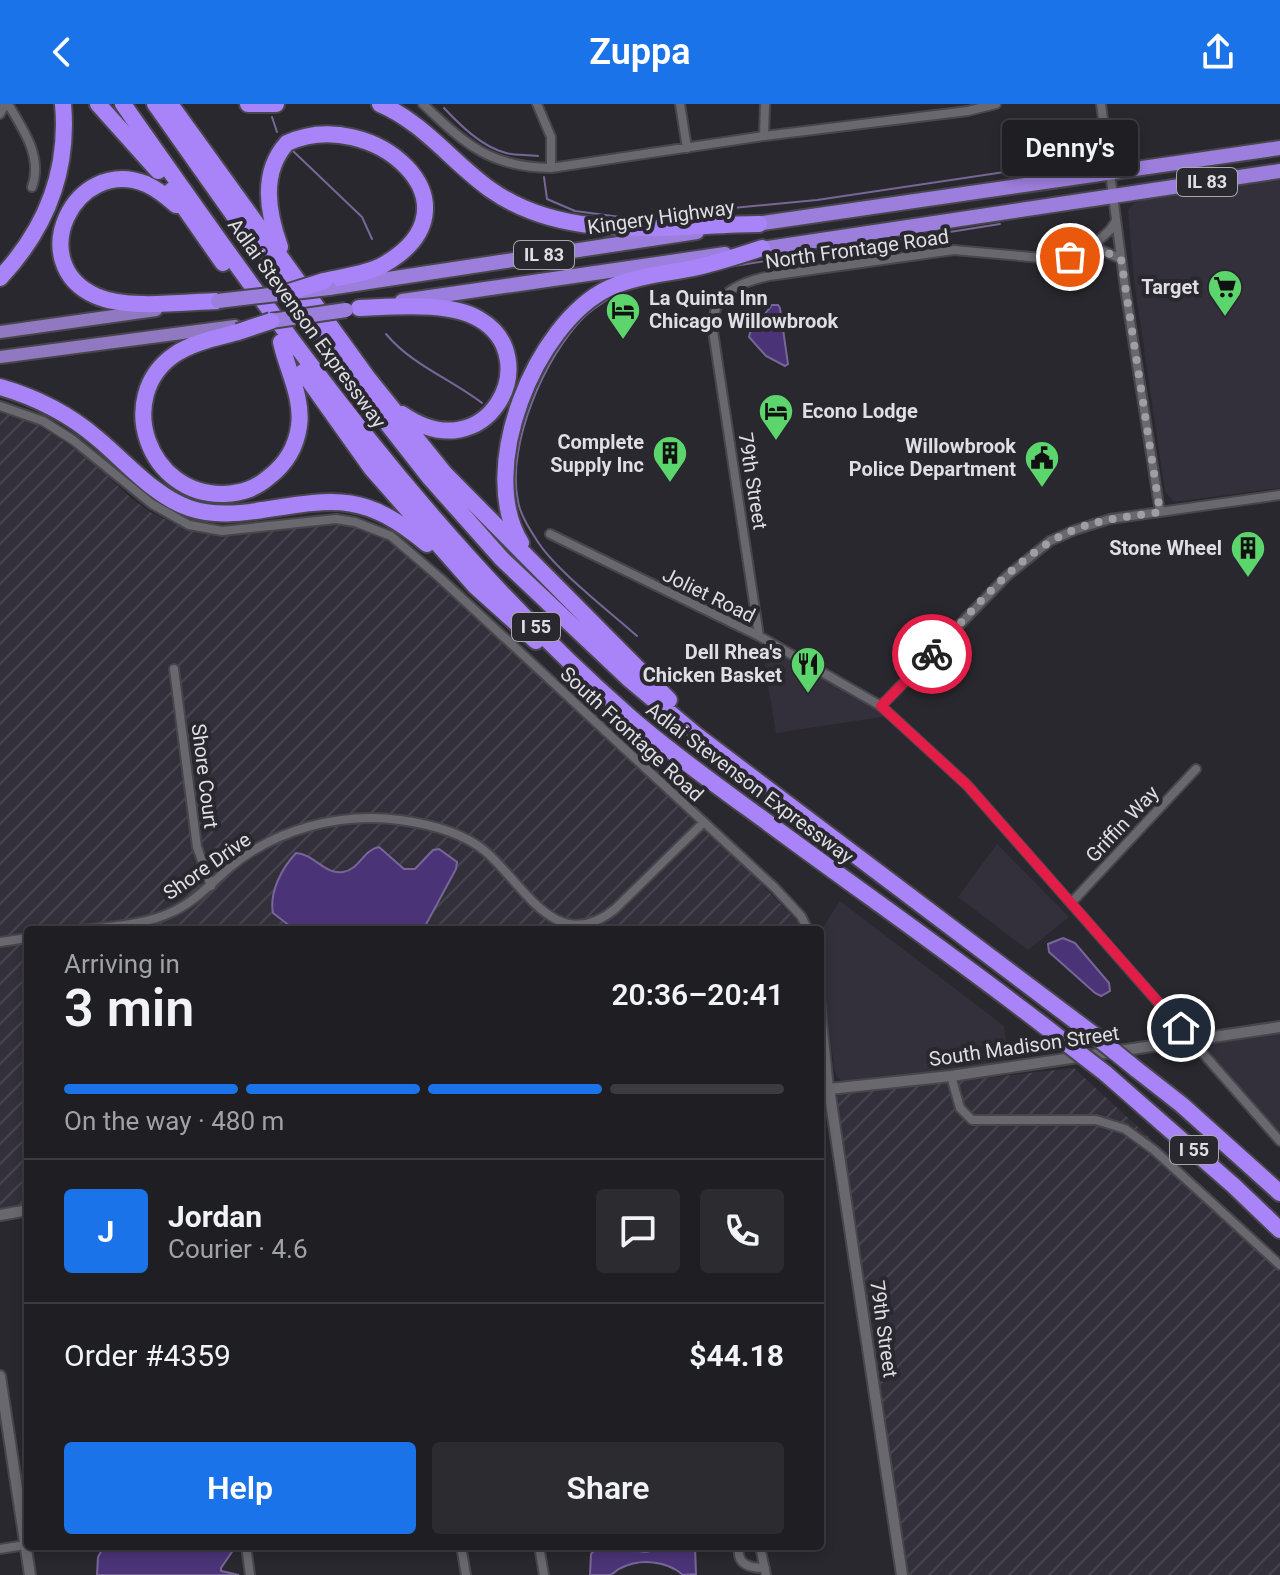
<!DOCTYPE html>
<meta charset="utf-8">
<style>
body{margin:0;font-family:Roboto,sans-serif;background:#2c2b2f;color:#f1f3f6;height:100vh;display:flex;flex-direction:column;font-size:30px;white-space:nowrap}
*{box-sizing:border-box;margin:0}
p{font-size:26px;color:#a1a2a5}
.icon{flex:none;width:44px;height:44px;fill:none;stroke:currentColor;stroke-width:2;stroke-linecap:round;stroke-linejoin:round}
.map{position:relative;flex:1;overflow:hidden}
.details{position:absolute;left:24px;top:822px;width:800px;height:624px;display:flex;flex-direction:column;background:#1f1e22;border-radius:8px;box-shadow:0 4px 12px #0003,0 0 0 2px #3c3c40}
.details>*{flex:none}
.pin{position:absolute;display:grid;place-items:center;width:68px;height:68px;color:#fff;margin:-34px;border:4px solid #fff;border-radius:50%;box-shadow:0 2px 8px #0007}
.courier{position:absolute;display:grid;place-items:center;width:80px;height:80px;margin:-40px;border:6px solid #e11d48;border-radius:50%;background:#fff;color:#222;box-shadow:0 2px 10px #0007}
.bubble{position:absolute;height:56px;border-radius:8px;background:#1f1e22;box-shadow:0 4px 12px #0003,0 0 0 2px #3c3c40;font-size:26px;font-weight:600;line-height:56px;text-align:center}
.overview em{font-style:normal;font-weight:600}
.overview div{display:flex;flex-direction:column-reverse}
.overview{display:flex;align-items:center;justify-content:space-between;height:136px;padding:0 40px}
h1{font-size:52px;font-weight:600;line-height:60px}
.bar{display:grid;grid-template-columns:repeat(4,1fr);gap:12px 8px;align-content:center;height:96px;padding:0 40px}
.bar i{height:10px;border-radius:6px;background:#3c3c40}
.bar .selected{background:#1a73e8}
.bar p{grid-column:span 4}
.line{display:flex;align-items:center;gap:20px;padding:0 40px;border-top:2px solid #3c3c40}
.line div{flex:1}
.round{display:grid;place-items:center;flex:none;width:84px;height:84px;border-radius:8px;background:#2c2b2f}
.button{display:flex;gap:16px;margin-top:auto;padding:16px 40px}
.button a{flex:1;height:92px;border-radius:8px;background:#1a73e8;color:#fff;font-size:32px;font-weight:600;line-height:92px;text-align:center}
.button a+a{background:#2c2b2f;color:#f1f3f6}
header{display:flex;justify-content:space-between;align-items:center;height:104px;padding:0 40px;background:#1a73e8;color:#fff;font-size:36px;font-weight:600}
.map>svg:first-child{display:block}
.built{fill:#33303c}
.industrial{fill:url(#industrial-furrows)}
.water{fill:#4a3477;stroke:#776797;stroke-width:2}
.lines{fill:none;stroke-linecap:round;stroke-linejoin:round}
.stream{stroke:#776797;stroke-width:2}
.minor-casing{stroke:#47464b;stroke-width:12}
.tertiary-casing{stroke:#47464b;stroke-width:14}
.primary-casing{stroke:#47464b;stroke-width:16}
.trunk-casing{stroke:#47464b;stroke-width:18}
.motorway-casing{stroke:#47464b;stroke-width:20}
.minor{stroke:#6a686f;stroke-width:8}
.tertiary{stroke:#6a686f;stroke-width:10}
.primary{stroke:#9079c1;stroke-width:12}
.trunk{stroke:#9c7edc;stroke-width:14}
.motorway{stroke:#a984f8;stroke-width:16}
.trunk-bridge-casing{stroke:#47464b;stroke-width:18;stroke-linecap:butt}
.motorway-bridge-casing{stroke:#47464b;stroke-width:20;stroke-linecap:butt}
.trunk-bridge{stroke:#9c7edc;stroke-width:14}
.motorway-bridge{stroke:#a984f8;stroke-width:16}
.done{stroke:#9f9ea4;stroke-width:8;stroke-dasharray:0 14.4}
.route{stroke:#e11d48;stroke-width:10}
.labels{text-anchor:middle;stroke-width:8;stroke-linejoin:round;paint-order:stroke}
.shield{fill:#29282e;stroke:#a8a7ad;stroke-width:2}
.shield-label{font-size:18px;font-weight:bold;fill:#dfdee3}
.street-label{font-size:20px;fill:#dfdee3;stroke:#29282e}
.poi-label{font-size:20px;font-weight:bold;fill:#dfdee3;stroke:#29282e;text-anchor:end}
</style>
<header><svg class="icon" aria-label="back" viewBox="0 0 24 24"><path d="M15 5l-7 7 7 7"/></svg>Zuppa<svg class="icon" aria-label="share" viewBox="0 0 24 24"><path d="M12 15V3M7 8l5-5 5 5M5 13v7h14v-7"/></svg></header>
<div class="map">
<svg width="1280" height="1471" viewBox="0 0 1280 1471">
<defs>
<pattern id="industrial-furrows" width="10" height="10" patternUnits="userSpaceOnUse" patternTransform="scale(2)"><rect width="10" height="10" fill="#33303c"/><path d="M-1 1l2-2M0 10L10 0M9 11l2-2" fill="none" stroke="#46444f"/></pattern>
</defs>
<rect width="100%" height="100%" fill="#29282e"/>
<!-- built -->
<path class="built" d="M1280 75V384L1174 398 1165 388 1134 176 1128 106 1134 99 1154 93Z
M761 537 857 591 888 612 776 629Z
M997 740 1069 813 1028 846 958 793Z
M840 797 1004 922 1009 958 941 968 843 977 837 973 834 964 820 852V828Z
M1280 927V1030L1199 938Z"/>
<!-- industrial -->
<path class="industrial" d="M0 306 25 314 57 333 96 361 132 395 152 409 186 425 231 432 298 422 337 420 361 424 387 435 460 498 744 762 797 817 801 826H28V1102L0 1106Z
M1074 964 1280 1154V1471H907L836 991Z"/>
<!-- water -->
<path class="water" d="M772 201H778L780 204 788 260 785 262 766 252 749 233 750 229Z
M379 743 404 765H415L433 746 439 745 457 758 456 765 423 826H295L273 809C269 788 282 764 296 749 314 750 325 771 343 768 359 766 363 746 379 743Z
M1063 834 1075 839 1109 879 1110 887 1101 892 1095 889 1049 848 1048 840Z
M104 1442H236L221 1464V1467L239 1471H97L98 1453Z
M598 1442 646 1448 671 1442H695L696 1470 683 1471C667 1457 641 1454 621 1464 617 1465 614 1470 610 1471 605 1471 595 1471 590 1471L591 1450Z"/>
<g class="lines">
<!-- stream -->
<path class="stream" d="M444 4C460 21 482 43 506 49 517 52 528 50 538 52
M272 13 277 28
M293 47 362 113 372 135
M544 73 547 95 575 107 628 114 817 96 1084 56
M728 163 1000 120
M619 188C607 196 593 204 584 213 545 252 506 341 518 397 520 410 529 424 536 435 554 465 609 507 637 532
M386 230C412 261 449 274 482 299"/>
<!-- minor casing -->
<g class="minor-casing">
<path id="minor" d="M8 0C23 25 43 53 32 83
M423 0C466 41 490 63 551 64L764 32 968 7 996 0
M537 0 551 33V64
M680 0 687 44
M1101 0 1125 184 1160 408
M0 10 5 0
M764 32 765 0
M1085 149 1110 126 1116 117
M0 302 43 317 73 336 152 400 189 421 222 427 336 415 355 418 391 432 440 474 774 783 801 812 808 826
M550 430 759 532 881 602 967 681 1280 1037
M759 532 713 227C711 190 737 179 769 172L954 146 1053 155 1101 146 1121 155
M174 565 197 743 211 782
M881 602 1007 472 1050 437 1075 426 1110 415 1280 391
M1072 798 1196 665
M83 826C112 822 145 821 172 808 194 798 211 780 229 764 275 725 341 708 400 716 429 720 462 728 485 747 524 780 556 853 615 805L704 718
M0 838 28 834
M820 896 829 985
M951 972 960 1004 972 1016H1096L1125 1025 1154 1046 1280 1161
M246 1442 250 1471
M461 1442 466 1471
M539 1442 544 1471
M739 1442C736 1461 750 1464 765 1464
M760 1442 766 1471
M0 1445 25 1441"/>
</g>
<!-- tertiary casing -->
<g class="tertiary-casing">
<path id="tertiary" d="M829 985 902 1471
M820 986 951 972 1280 923
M0 1111 28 1106
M0 1272 30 1471"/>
</g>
<!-- primary casing -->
<g class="primary-casing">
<path id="primary" d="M0 228 156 206
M0 253 235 222"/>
</g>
<!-- trunk casing -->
<g class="trunk-casing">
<path id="trunk" d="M749 121 1280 44
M754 146 1280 67
M329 184 697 128
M402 197 725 150"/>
</g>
<!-- motorway casing -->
<g class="motorway-casing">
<path id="motorway" d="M98 0 158 67
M123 0C276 218 429 438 631 614 676 653 726 688 775 724 870 794 968 862 1061 935
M155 0 322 236 430 374 502 455 628 574 696 631 1094 931
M170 0 367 273 445 370 669 596
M248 0H276
M380 0C423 18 453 59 491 86 568 140 670 121 759 120
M172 86 223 159
M176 101C167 93 157 85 146 80 74 51 23 160 96 192 128 206 183 198 218 197
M280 143C268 109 260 69 287 39 371 0 489 101 383 161 365 171 343 172 324 177
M0 174C46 125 69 67 63 0
M359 204C393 203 449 197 479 215 547 254 487 369 402 310
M238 228C216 234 193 238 174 251 114 293 148 392 224 390 242 389 255 385 269 373 286 360 296 344 299 322 303 293 287 266 281 238
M303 268 372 365 475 482 536 537
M0 283C35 293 70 311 97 334 125 357 154 392 189 404 212 412 239 410 262 406 338 394 365 389 427 440
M521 439C476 366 535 219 609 184 638 171 667 170 698 163 719 158 741 151 762 144
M1136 965 1182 1001 1280 1089
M1105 969 1234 1082 1280 1126"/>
</g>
<!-- minor -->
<use href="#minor" class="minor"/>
<!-- tertiary -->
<use href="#tertiary" class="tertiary"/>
<!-- primary -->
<use href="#primary" class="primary"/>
<!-- trunk -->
<use href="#trunk" class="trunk"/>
<!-- motorway -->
<use href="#motorway" class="motorway"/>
<!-- trunk-bridge casing -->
<g class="trunk-bridge-casing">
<path id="trunk-bridge" d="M218 197 329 184
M271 217 346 206"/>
</g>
<!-- motorway-bridge casing -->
<g class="motorway-bridge-casing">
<path id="motorway-bridge" d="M283 190 324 177
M238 228 271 217
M1094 931 1136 965
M1061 935 1105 969"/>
</g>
<!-- trunk-bridge -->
<use href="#trunk-bridge" class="trunk-bridge"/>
<!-- motorway-bridge -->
<use href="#motorway-bridge" class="motorway-bridge"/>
</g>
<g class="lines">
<!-- done -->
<path class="done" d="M932 550C978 502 1022 442 1087 421 1110 414 1135 412 1160 408L1121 155 1101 146 1070 153"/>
<!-- route -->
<path class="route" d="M932 550 881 602 967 681 1181 924"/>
</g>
<!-- icons -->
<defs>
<g id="supermarket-pin" transform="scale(1.8)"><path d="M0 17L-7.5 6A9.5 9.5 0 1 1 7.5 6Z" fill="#5cd56d" stroke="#29282e"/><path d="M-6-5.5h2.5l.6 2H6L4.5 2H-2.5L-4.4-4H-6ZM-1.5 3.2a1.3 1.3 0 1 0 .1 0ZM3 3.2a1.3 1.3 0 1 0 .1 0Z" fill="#111"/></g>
<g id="hotel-pin" transform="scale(1.8)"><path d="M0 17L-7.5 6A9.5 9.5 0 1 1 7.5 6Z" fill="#5cd56d" stroke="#29282e"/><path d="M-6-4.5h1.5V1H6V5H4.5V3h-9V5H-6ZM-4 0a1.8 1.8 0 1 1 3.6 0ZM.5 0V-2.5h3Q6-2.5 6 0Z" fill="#111"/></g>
<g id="building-pin" transform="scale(1.8)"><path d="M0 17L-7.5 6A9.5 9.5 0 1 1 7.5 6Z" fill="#5cd56d" stroke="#29282e"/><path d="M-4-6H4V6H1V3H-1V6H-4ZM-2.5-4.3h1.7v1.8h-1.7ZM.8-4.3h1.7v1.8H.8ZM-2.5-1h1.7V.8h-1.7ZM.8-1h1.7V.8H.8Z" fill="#111"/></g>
<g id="civic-pin" transform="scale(1.8)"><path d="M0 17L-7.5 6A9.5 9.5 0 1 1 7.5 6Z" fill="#5cd56d" stroke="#29282e"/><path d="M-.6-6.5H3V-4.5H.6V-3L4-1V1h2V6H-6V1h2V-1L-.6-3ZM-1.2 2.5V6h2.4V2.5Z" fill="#111"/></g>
<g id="restaurant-pin" transform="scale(1.8)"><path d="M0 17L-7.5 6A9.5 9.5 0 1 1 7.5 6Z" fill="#5cd56d" stroke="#29282e"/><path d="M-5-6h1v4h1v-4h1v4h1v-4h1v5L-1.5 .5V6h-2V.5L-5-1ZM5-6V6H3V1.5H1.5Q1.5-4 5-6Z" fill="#111"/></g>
</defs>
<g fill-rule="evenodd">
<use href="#supermarket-pin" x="1225" y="183"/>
<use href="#hotel-pin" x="623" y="206"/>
<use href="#hotel-pin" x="776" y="307"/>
<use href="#building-pin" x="670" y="349"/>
<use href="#civic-pin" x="1042" y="354"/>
<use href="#building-pin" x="1248" y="444"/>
<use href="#restaurant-pin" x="808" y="560"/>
</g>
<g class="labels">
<!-- shield labels -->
<g class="shield">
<rect x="1177" y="64" width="60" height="28" rx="6"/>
<rect x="514" y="137" width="60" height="28" rx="6"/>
<rect x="512" y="509" width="48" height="28" rx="6"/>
<rect x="1170" y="1032" width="48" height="28" rx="6"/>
</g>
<g class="shield-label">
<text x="1207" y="84">IL 83</text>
<text x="544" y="157">IL 83</text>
<text x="536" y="529">I 55</text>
<text x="1194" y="1052">I 55</text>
</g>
<!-- street labels -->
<g class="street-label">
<text transform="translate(661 113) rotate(-8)" y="7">Kingery Highway</text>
<text transform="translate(857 145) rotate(-8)" y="7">North Frontage Road</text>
<text transform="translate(307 219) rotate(54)" y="7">Adlai Stevenson Expressway</text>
<text transform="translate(753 377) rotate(81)" y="7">79th Street</text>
<text transform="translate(709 491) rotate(26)" y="7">Joliet Road</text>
<text transform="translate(632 630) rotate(43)" y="7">South Frontage Road</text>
<text transform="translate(205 672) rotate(83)" y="7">Shore Court</text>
<text transform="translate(750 679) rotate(37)" y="7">Adlai Stevenson Expressway</text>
<text transform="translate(1122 720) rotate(-47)" y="7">Griffin Way</text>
<text transform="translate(207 762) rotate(-35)" y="7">Shore Drive</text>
<text transform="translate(1024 942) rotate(-8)" y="7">South Madison Street</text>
<text transform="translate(884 1225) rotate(82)" y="7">79th Street</text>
</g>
<!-- poi labels -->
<g class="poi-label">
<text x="1199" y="190">Target</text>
<text x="649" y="201" text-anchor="start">La Quinta Inn<tspan x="649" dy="23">Chicago Willowbrook</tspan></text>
<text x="802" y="314" text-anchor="start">Econo Lodge</text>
<text x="644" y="345">Complete<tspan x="644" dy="23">Supply Inc</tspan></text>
<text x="1016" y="349">Willowbrook<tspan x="1016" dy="23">Police Department</tspan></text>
<text x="1222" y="451">Stone Wheel</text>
<text x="782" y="555">Dell Rhea's<tspan x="782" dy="23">Chicken Basket</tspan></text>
</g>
</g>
</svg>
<div class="pin" style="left:1070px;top:153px;background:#ea580c"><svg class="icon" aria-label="bag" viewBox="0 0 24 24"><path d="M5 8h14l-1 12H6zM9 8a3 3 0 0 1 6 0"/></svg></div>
<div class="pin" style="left:1181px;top:924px;background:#1f2937"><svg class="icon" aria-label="home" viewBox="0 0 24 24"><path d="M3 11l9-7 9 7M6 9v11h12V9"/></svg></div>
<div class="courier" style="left:932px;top:550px"><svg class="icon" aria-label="bike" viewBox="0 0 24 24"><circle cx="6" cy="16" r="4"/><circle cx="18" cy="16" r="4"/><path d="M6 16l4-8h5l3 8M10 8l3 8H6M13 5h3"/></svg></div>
<div class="bubble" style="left:1002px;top:16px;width:136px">Denny's</div>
<section class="details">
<div class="overview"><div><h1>3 min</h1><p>Arriving in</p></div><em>20:36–20:41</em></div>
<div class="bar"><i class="selected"></i><i class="selected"></i><i class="selected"></i><i></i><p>On the way · 480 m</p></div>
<div class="line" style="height:144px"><b class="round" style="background:#1a73e8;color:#fff">J</b><div><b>Jordan</b><p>Courier · 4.6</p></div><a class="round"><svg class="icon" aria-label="chat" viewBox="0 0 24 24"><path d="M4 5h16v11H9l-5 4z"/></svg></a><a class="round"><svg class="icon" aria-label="phone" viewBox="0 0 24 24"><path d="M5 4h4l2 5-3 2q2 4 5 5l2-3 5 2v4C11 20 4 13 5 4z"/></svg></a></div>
<div class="line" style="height:104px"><div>Order #4359</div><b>$44.18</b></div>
<div class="button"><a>Help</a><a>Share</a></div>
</section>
</div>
